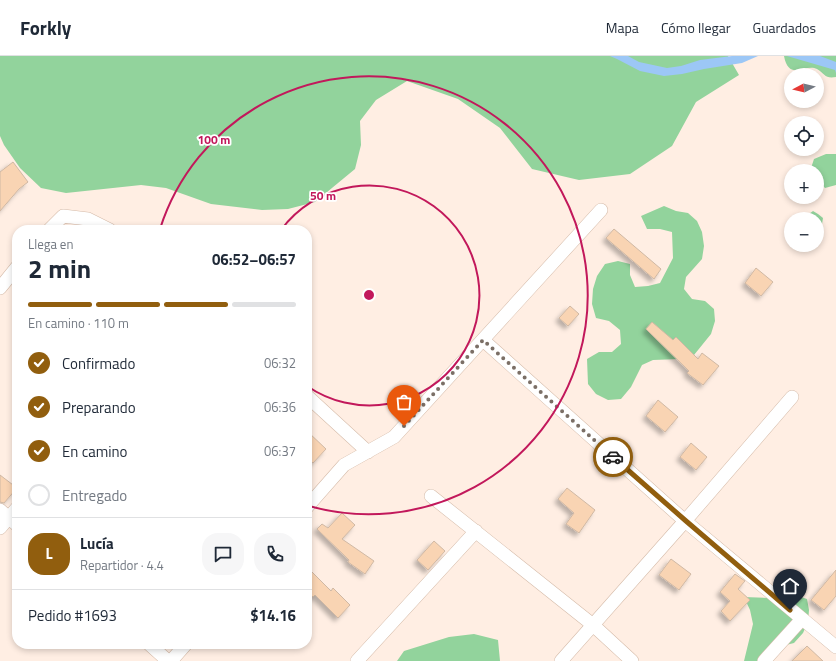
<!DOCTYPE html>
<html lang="es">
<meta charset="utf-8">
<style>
body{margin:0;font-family:"Titillium Web",sans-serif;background:#f6f6f7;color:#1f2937;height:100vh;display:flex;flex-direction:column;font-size:15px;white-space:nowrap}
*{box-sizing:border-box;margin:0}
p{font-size:13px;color:#747a83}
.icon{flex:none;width:22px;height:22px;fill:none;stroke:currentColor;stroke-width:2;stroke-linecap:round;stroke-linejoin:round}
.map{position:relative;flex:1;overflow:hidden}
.drawer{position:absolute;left:12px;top:169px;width:300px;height:424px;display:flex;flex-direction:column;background:#fff;border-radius:16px;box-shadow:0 2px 6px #0003}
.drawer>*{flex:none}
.needle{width:26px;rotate:263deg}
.tools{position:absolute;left:784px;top:12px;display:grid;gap:8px}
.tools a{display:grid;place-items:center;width:40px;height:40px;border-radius:50%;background:#fff;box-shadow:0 2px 6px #0003;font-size:20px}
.pin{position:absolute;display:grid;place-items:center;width:34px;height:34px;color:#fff;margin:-41px -17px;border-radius:50% 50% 50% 0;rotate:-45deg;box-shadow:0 0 4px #0007}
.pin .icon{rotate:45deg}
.courier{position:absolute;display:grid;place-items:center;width:40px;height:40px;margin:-20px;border:3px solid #915e0e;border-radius:50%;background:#fff;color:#222;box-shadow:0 1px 5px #0007}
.head em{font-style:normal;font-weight:700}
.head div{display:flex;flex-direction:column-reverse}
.head{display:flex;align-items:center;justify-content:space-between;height:68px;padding:0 16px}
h1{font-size:26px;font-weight:700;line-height:30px}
.bar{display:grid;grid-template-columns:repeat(4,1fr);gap:6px 4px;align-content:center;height:48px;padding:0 16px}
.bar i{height:5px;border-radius:3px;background:#e0e1e3}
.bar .current{background:#915e0e}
.bar p{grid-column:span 4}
.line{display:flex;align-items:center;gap:10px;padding:0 16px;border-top:1px solid #e0e1e3}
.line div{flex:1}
.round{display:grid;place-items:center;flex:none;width:42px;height:42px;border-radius:16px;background:#f6f6f7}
ol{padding:0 16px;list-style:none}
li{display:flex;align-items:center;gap:12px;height:44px}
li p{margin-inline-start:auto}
li .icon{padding:4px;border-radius:50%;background:#915e0e;color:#fff;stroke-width:4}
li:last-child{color:#747a83}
li i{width:22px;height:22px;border:2px solid #e0e1e3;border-radius:50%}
header{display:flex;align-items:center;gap:24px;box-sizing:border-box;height:56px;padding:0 20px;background:#fff;border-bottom:1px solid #e0e1e3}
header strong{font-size:19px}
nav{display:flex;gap:22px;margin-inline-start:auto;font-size:14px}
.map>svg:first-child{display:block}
.forest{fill:#92d39c}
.water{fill:#9cc7f6}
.building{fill:#f9d4b3;stroke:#cfb8a4;filter:url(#shadow)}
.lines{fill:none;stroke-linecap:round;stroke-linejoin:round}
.street-casing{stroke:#d5bba9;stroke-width:14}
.street{stroke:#fff;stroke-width:13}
.done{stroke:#7b6f66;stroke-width:4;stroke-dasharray:0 7.2}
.route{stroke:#915e0e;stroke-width:5}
.ring{fill:none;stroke:#c2185b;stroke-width:2}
.centre{fill:#c2185b;stroke:#fff;stroke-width:2}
.ring-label{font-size:12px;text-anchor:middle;font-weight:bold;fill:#c2185b;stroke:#fff;stroke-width:3.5;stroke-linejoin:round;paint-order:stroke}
</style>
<header>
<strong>Forkly</strong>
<nav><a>Mapa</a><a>Cómo llegar</a><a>Guardados</a></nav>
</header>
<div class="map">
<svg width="836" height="605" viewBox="0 0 836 605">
<defs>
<filter id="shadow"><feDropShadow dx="-3.5" dy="3.5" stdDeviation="2" flood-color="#0004"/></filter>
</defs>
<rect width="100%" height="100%" fill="#ffeee3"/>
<!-- forest -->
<path class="forest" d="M0 0H728L739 19 696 46 672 90 630 118 579 124 532 113 500 72 458 43 407 25 376 44 360 65 361 89 355 113 315 146 288 153 262 154 211 148 166 132 141 129 66 137 41 132 20 112 4 89 0 80Z
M784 0H836V21C825 23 825 18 817 13 805 7 789 26 784 0Z
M826 98H836V129L825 132 817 123V115H810L814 103Z
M664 150 676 155 688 157 697 165 702 176 704 190 702 203 686 221 684 233 692 243 705 245 714 253 715 265 711 278 694 299 680 303 653 304 642 309 631 331 621 343 608 344 596 338 588 328 587 303 599 296H612L621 288 620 274 609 265 596 262 592 248 593 233 597 220 605 208 618 205 630 208V219L635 231 648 230 660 227 673 202 672 176 660 173H647L641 160Z
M813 155 818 158 823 162 822 168 817 170V163H805V161Z
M795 539 807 543 809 554 808 566 803 577 794 587 782 590 772 605H744L753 568 750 554 744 541 771 542Z
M474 578 498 584 500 605H397L404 595 449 581Z"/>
<!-- water -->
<path class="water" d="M610 0H628L639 6 667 12 681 10 700 4 732 0H758L742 7 704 13 682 18 664 20 640 15 617 3Z
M787 0H820L836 6V17L835 14Z"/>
<!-- building -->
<path class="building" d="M13 106 28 126 19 133 0 155V116Z
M614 173 661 213 654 223 606 182Z
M756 212 773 226 761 240 745 227Z
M570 250 579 258 568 270 559 262Z
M652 266 673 284 676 281 698 303 702 297 719 310 703 329 687 317 689 315 646 273Z
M658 344 678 361 665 376 646 360Z
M307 375 326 393 313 407 307 401Z
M691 387 707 401 696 414 680 401Z
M0 419 17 432 4 447 0 446Z
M567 432 595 454 579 477 566 468 574 457 558 443Z
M342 457 355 469 342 483 374 505 365 518 348 506 349 504 317 473 322 468 328 472Z
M434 485 445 495 428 514 417 504Z
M671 503 691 518 679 534 659 519Z
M307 511 331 535 333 532 350 549 338 562 315 539 313 541 307 535Z
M836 514V540L824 554 811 544Z
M735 518 745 525 738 533 750 544 730 565 721 555 730 545 720 536Z
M807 590 823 605H792Z"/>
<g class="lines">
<!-- street casing -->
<g class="street-casing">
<path id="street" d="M49 174 63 160 88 163 110 174
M0 232 17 211
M483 284 685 465 836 591
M307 340 368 396
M431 440 593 569 632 605
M307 451 344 409 394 381 601 154
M0 454 17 469
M0 472 17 452
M149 588 168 605
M171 605 186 588
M357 605 476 475
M561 605 685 465 792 341
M764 605 802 563"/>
</g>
<!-- street -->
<use href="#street" class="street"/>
</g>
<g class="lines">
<!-- done -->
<path class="done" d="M404 370 483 284 613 401"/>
<!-- route -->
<path class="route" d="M613 401 686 465 790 554"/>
</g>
<!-- distance rings -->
<g class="ring">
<path d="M281 174A110 110 0 1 1 307 330"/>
<path d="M160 173A219 219 0 1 1 309 450"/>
</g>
<circle cx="369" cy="239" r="6" class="centre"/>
<g class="ring-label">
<text x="214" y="88">100 m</text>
<text x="323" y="144">50 m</text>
</g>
</svg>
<div class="tools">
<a><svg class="needle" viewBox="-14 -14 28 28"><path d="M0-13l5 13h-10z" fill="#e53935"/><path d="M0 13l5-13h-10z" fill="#747a83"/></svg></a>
<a><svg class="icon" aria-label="locate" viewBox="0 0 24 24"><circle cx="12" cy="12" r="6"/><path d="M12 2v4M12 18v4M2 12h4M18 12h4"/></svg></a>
<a>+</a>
<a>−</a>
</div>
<div class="pin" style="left:404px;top:370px;background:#ea580c"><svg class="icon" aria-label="bag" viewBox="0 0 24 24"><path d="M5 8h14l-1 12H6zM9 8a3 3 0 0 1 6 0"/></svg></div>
<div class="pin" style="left:790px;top:554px;background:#1f2937"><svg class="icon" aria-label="home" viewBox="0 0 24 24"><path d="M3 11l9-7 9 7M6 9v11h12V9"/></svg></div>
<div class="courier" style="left:613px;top:401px"><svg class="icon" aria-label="car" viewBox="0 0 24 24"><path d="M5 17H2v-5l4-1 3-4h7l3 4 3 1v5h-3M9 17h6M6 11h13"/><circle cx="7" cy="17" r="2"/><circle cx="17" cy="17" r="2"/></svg></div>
<section class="drawer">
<div class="head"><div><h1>2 min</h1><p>Llega en</p></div><em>06:52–06:57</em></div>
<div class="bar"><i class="current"></i><i class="current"></i><i class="current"></i><i></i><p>En camino · 110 m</p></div>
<ol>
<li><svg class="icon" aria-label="check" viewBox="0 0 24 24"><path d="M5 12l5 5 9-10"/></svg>Confirmado<p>06:32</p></li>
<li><svg class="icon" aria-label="check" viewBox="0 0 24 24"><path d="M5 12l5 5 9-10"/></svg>Preparando<p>06:36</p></li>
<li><svg class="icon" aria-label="check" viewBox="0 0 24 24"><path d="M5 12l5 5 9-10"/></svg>En camino<p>06:37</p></li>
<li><i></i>Entregado</li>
</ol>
<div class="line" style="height:72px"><b class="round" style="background:#915e0e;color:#fff">L</b><div><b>Lucía</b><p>Repartidor · 4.4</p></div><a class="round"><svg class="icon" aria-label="chat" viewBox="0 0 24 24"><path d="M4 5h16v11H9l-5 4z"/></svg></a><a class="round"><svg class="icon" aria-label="phone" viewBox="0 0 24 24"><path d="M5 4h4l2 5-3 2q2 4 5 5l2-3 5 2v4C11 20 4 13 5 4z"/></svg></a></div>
<div class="line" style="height:52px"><div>Pedido #1693</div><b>$14.16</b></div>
</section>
</div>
